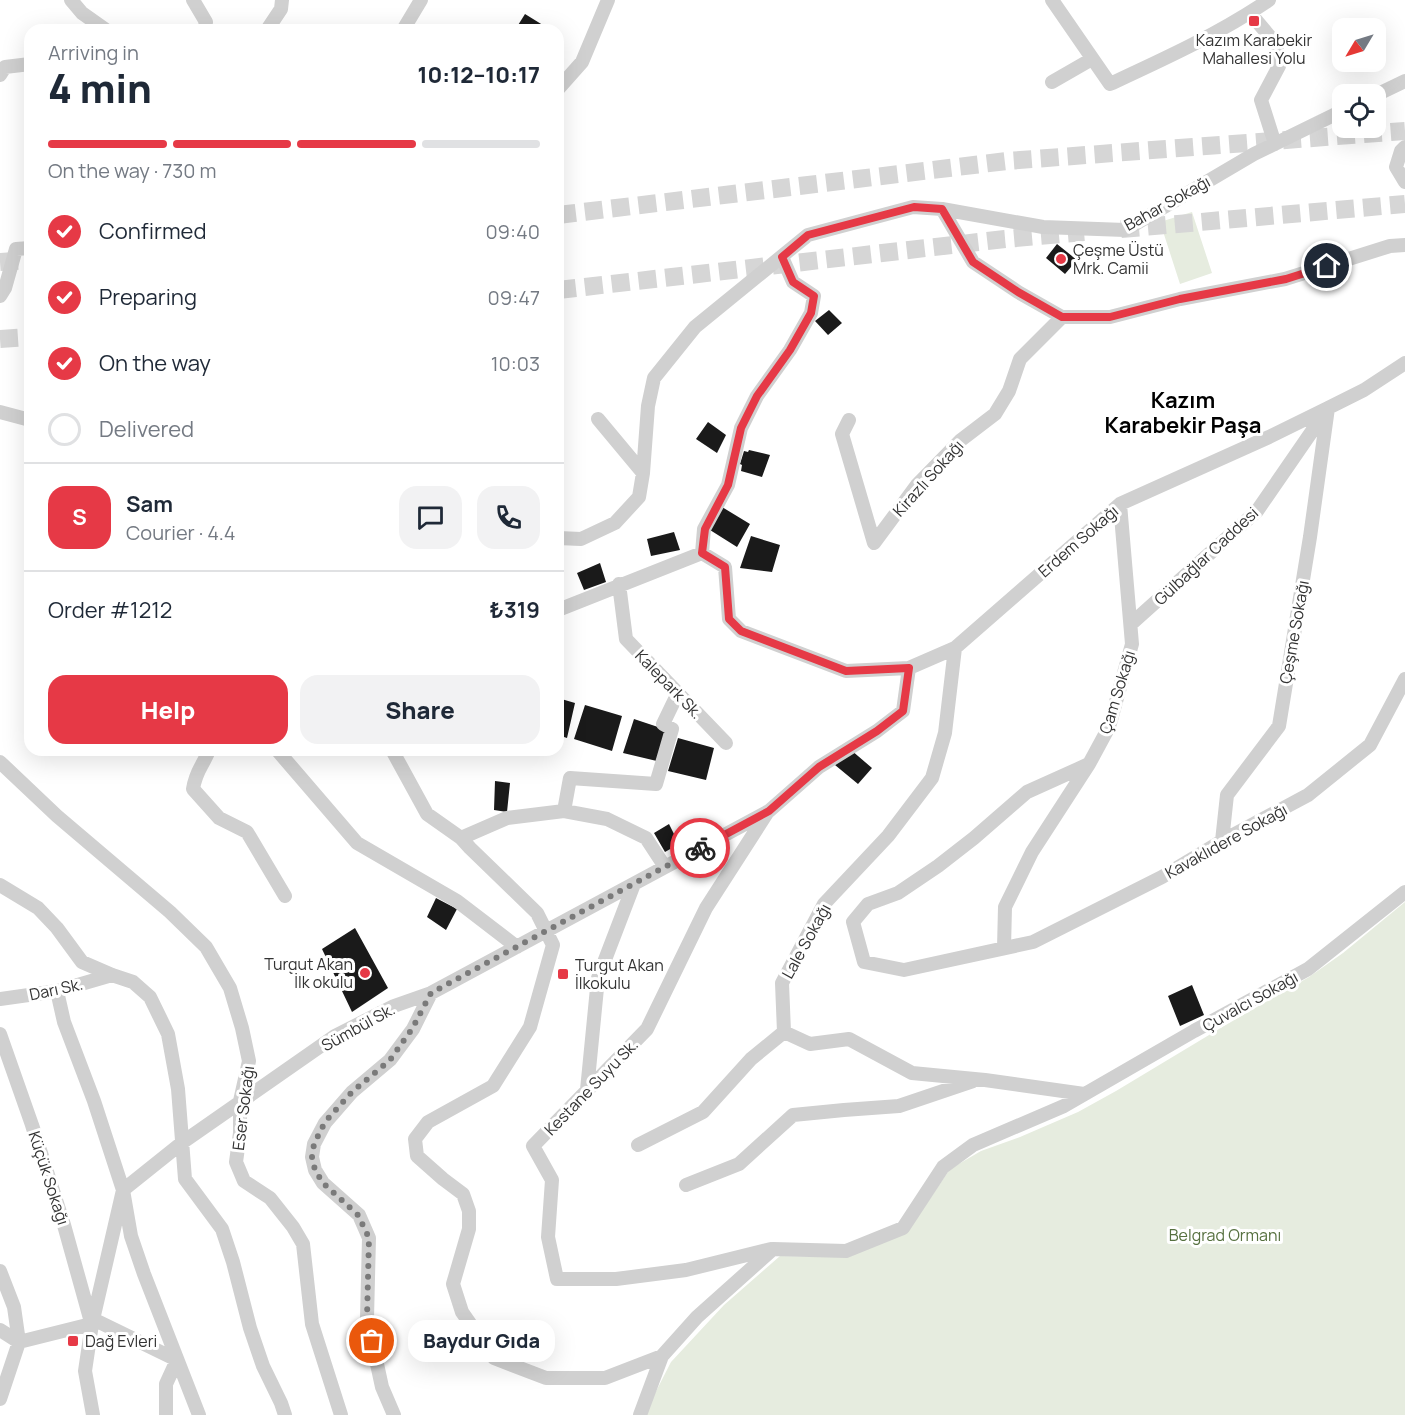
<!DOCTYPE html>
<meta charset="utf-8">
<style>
body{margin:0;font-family:Manrope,sans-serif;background:#f2f2f3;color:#1f2937;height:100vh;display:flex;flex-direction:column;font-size:22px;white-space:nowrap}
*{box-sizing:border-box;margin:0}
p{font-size:20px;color:#747a83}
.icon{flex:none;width:33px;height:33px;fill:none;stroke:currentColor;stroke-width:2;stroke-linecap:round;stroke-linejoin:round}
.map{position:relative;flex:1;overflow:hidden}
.sheet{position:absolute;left:24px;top:24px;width:540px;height:732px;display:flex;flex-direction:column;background:#fff;border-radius:18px;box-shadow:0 6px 24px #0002}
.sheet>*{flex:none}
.needle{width:39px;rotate:232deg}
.fabs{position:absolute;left:1332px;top:18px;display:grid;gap:12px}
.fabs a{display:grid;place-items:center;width:54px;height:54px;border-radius:12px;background:#fff;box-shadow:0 6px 24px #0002;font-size:30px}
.pin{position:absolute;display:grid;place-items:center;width:51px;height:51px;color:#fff;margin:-26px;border:3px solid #fff;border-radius:50%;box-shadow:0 2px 6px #0007}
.courier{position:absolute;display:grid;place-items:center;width:60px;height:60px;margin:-30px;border:4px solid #e63946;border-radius:50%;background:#fff;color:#222;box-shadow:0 2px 8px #0007}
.bubble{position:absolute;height:42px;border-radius:18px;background:#fff;box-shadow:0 6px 24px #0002;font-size:20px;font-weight:800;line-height:42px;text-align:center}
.headline em{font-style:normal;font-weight:800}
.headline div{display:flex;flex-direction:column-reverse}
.headline{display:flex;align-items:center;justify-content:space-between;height:102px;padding:0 24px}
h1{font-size:39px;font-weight:800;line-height:45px}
.bar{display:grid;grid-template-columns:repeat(4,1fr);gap:9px 6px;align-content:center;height:72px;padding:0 24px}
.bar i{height:8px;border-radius:4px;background:#e0e1e3}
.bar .on{background:#e63946}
.bar p{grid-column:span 4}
.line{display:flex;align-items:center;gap:15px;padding:0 24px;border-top:2px solid #e0e1e3}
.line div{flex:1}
.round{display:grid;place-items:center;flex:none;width:63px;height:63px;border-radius:18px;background:#f2f2f3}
ol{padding:0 24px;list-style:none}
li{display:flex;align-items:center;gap:18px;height:66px}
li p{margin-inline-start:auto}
li .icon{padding:6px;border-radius:50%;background:#e63946;color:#fff;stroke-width:4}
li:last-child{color:#747a83}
li i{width:33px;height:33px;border:3px solid #e0e1e3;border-radius:50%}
.cta{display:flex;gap:12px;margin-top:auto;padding:12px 24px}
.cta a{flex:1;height:69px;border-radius:18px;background:#e63946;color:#fff;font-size:24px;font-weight:800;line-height:69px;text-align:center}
.cta a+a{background:#f2f2f3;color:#1f2937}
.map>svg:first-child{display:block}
.green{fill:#e6ecdf}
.building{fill:#1a1a1a}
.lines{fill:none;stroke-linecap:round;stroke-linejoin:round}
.major-tunnel{stroke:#d6d6d6;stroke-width:18;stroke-dasharray:18 9;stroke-linecap:butt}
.minor{stroke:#d0d0d0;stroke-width:14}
.done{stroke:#7a7a7a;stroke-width:6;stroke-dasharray:0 10.8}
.route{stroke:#e63946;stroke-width:8}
.poi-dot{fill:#e63946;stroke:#fff;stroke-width:2}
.labels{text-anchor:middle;stroke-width:6;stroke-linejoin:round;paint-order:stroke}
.poi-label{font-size:16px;fill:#333;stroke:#fff;text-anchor:start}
.street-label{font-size:16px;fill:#333;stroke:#fff}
.park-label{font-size:16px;fill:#56703f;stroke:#fff}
.district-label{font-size:22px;font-weight:bold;fill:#000;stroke:#fff}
</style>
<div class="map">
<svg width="1405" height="1415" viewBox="0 0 1405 1415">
<rect width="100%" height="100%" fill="#fff"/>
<!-- green -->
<path class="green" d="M1192 212 1212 273 1180 284 1160 222Z
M1405 902V1415H646L648 1407 671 1362 724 1305 780 1256 846 1257 908 1231 950 1169 981 1151 1020 1137 1078 1112 1116 1091 1224 1026 1309 977 1343 953Z"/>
<!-- building -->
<path class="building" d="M525 14 546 27 544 30H515Z
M1057 244 1077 260 1065 274 1046 258Z
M829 310 842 323 828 335 815 321Z
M708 422 726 435 717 453 696 439Z
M749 450 770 455 762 477 741 471 742 465 740 464 744 451 748 452Z
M722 507 750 524 737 547 710 530Z
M674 532 680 550 651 556 647 539Z
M751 536 780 545 772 572 740 568Z
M600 563 606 582 584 590 577 573Z
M558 698 575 703 567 738 558 735Z
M585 705 622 716 612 751 574 739Z
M634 719 670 731 661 762 623 753Z
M678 738 714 748 706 780 668 771Z
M851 750 872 768 858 784 835 765Z
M495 781 510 783 507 812 494 810Z
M669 824 679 844 665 852 654 833Z
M436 898 457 909 446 930 427 917Z
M355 928 388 988 352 1012 322 949Z
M1192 985 1204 1015 1180 1026 1168 996Z"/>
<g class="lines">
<!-- major-tunnel -->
<path class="major-tunnel" d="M558 215 1007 161 1405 131
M1121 229 1405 204
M0 262 30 260
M558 290 1005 239 1084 232
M0 339 30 337"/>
<!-- minor -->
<path class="minor" d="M71 0 82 13 106 30
M193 0 206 22 204 30
M1052 0 1110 84C1164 59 1219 34 1269 0
M1250 13 1276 44 1279 66 1261 100 1275 144
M267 30 281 9 282 0
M403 30 421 0
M0 75 5 67 30 64
M1052 82 1092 59
M558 89 582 62 608 0
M1376 95 1405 81
M1405 147 1401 151 1396 167 1405 182
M942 209 973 262 1018 292 1062 317H1110L1180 299 1285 279 1390 246 1405 245
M0 296 5 288 16 249 30 248
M0 412 30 420
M598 419 643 473
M849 420 842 434 874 543 917 485 961 440 995 414 1009 391 1020 359 1062 317
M1120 504 1132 644 1109 727 1089 764 1027 792 974 838 938 866 898 893 868 904 853 922 864 962 904 970 1033 942 1162 877 1222 841 1308 795 1370 745 1405 679
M558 538 581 539 615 523 639 497 643 473 648 406 654 378 695 327 808 235 913 207 942 209 1043 227 1125 230 1254 154 1342 111
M702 553 704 529 728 485 741 428 757 396 790 350 811 313 814 296 793 282 782 257
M619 584 626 639 726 743
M558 610 702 553 725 567 729 619 741 631 846 671 909 668 955 648 1120 504 1269 437 1328 408
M1131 624 1257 511 1328 408 1364 390 1405 363
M955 648 945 733 932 778 888 836 824 904 782 983 784 1032 810 1044 849 1039 912 1073 985 1080 1084 1094
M209 750C203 766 196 770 193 789L219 818 247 832 285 896
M277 750 357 843 457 901 517 947
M392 750 427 814 461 838 470 848 537 913 553 945 530 1027 493 1086 428 1122 415 1139 417 1156 443 1179 463 1194 469 1211V1229L453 1284 462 1312 494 1358 546 1378H605L662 1356
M0 762 57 816 170 912 206 947 230 988 242 1028 249 1061 240 1101V1133L236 1162 244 1181 270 1198 293 1227 303 1244 312 1324 341 1415
M564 811 570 778 656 784 672 729 663 724 678 693
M767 813 706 908 647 1029 533 1146 552 1180 548 1237 557 1279H616L686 1270 771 1249
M461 838 507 818 564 811 607 819 646 838 665 867
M1222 841 1227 795 1279 726 1310 537 1328 408
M0 885 38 908 57 928 82 962 112 975 133 982 150 997 168 1034 178 1089 185 1179 222 1229 233 1262 250 1328 263 1366 281 1403 285 1415
M1004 948 1005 907 1032 852 1089 764
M57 991 64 1022 94 1101 123 1190 131 1236 144 1274 199 1415
M0 999 57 991 112 975
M0 1034 32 1125 64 1225 91 1322
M587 1090 598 978 634 884
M638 1145 703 1112 751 1059 784 1032
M686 1185 739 1164 793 1115 844 1110 899 1106 973 1081
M0 1271 14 1307 19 1342 0 1399
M0 1330 19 1342 99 1322 177 1360 166 1384V1415
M93 1415 85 1371 92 1324 123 1190 183 1142 335 1036 394 1006 431 993 769 811 819 767 877 731 903 711 909 668
M394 1415 382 1387 367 1318 369 1238 359 1215 323 1183 315 1170 312 1157 314 1144 325 1123 352 1092 390 1060 413 1029 431 993
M640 1415 662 1356 697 1317 773 1249 846 1251 903 1228 943 1167 973 1145 1064 1106 1194 1031 1308 969 1405 892"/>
</g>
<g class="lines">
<!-- done -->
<path class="done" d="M372 1341 367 1318 369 1238 358 1215 323 1183 315 1170 312 1157 314 1144 325 1122 352 1092 390 1060 412 1029 431 993 700 848"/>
<!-- route -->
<path class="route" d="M700 848 769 811 819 767 877 731 903 711 909 668 846 671 741 631 729 619 725 567 702 553 705 529 728 485 741 428 757 396 790 350 811 313 814 296 793 282 782 257 808 235 914 207 942 209 973 262 1018 292 1062 317H1110L1180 299 1286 279 1327 266"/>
</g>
<!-- markers -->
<g class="poi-dot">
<rect x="1248" y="15" width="12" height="12" rx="3"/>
<circle cx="1061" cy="259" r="6"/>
<circle cx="365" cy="973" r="6"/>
<rect x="557" y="968" width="12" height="12" rx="3"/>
<rect x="67" y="1335" width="12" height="12" rx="3"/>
</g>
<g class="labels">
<!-- poi labels -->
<g class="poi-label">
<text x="1254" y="46" text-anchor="middle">Kazım Karabekir<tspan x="1254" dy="18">Mahallesi Yolu</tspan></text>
<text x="1073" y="256">Çeşme Üstü<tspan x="1073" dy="18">Mrk. Camii</tspan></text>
<text x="353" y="970" text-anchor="end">Turgut Akan<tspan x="353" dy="18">İlk okulu</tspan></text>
<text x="575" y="971">Turgut Akan<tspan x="575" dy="18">İlkokulu</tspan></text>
<text x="85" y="1347">Dağ Evleri</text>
</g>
<!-- street labels -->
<g class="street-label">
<text transform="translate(1167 203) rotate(-29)" y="6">Bahar Sokağı</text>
<text transform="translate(928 478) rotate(-48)" y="6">Kirazlı Sokağı</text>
<text transform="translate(1078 541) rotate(-41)" y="6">Erdem Sokağı</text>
<text transform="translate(1206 556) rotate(-43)" y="6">Gülbağlar Caddesi</text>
<text transform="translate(1294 632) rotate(-80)" y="6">Çeşme Sokağı</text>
<text transform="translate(669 684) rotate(46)" y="6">Kalepark Sk.</text>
<text transform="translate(1117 692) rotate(-73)" y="6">Çam Sokağı</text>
<text transform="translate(1226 841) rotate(-29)" y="6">Kavaklıdere Sokağı</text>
<text transform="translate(806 941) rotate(-61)" y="6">Lale Sokağı</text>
<text transform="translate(56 989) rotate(-12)" y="6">Darı Sk.</text>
<text transform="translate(1250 1001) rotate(-29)" y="6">Çuvalcı Sokağı</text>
<text transform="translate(358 1027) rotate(-29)" y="6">Sümbül Sk.</text>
<text transform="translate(591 1087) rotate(-46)" y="6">Kestane Suyu Sk.</text>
<text transform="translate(243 1108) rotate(-83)" y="6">Eser Sokağı</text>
<text transform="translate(49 1178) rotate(72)" y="6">Küçük Sokağı</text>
</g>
<!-- park labels -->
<g class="park-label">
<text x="1225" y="1241">Belgrad Ormanı</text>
</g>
<!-- district labels -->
<g class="district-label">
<text x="1183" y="408">Kazım<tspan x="1183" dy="25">Karabekir Paşa</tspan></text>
</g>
</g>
</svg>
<div class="fabs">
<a><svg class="needle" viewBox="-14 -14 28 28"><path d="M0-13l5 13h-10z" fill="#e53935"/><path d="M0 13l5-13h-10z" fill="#747a83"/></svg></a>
<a><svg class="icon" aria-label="locate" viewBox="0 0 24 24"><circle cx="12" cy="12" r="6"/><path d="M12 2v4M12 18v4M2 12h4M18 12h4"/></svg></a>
</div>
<div class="pin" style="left:372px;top:1341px;background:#ea580c"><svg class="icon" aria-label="bag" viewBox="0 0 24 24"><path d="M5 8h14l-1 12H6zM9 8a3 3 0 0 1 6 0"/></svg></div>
<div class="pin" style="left:1327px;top:266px;background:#1f2937"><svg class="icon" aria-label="home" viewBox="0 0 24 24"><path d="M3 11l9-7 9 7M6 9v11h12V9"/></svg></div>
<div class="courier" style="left:700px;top:848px"><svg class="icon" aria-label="bike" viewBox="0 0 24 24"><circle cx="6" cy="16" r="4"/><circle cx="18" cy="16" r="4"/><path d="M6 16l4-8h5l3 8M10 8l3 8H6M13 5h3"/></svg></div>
<div class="bubble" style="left:408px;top:1320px;width:147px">Baydur Gıda</div>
<section class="sheet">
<div class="headline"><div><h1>4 min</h1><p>Arriving in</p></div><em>10:12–10:17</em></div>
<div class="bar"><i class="on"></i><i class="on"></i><i class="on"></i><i></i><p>On the way · 730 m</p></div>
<ol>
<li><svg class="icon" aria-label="check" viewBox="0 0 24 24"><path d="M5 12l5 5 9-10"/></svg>Confirmed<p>09:40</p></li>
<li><svg class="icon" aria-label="check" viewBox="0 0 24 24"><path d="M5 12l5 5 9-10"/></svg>Preparing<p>09:47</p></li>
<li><svg class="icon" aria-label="check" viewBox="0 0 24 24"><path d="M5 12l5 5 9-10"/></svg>On the way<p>10:03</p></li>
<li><i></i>Delivered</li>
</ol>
<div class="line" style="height:108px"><b class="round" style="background:#e63946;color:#fff">S</b><div><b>Sam</b><p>Courier · 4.4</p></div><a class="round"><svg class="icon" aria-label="chat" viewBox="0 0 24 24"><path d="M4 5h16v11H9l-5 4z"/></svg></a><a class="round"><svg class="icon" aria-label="phone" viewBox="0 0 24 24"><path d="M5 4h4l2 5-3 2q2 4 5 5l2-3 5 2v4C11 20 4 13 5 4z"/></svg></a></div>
<div class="line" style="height:78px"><div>Order #1212</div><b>₺319</b></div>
<div class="cta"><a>Help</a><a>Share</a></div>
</section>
</div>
